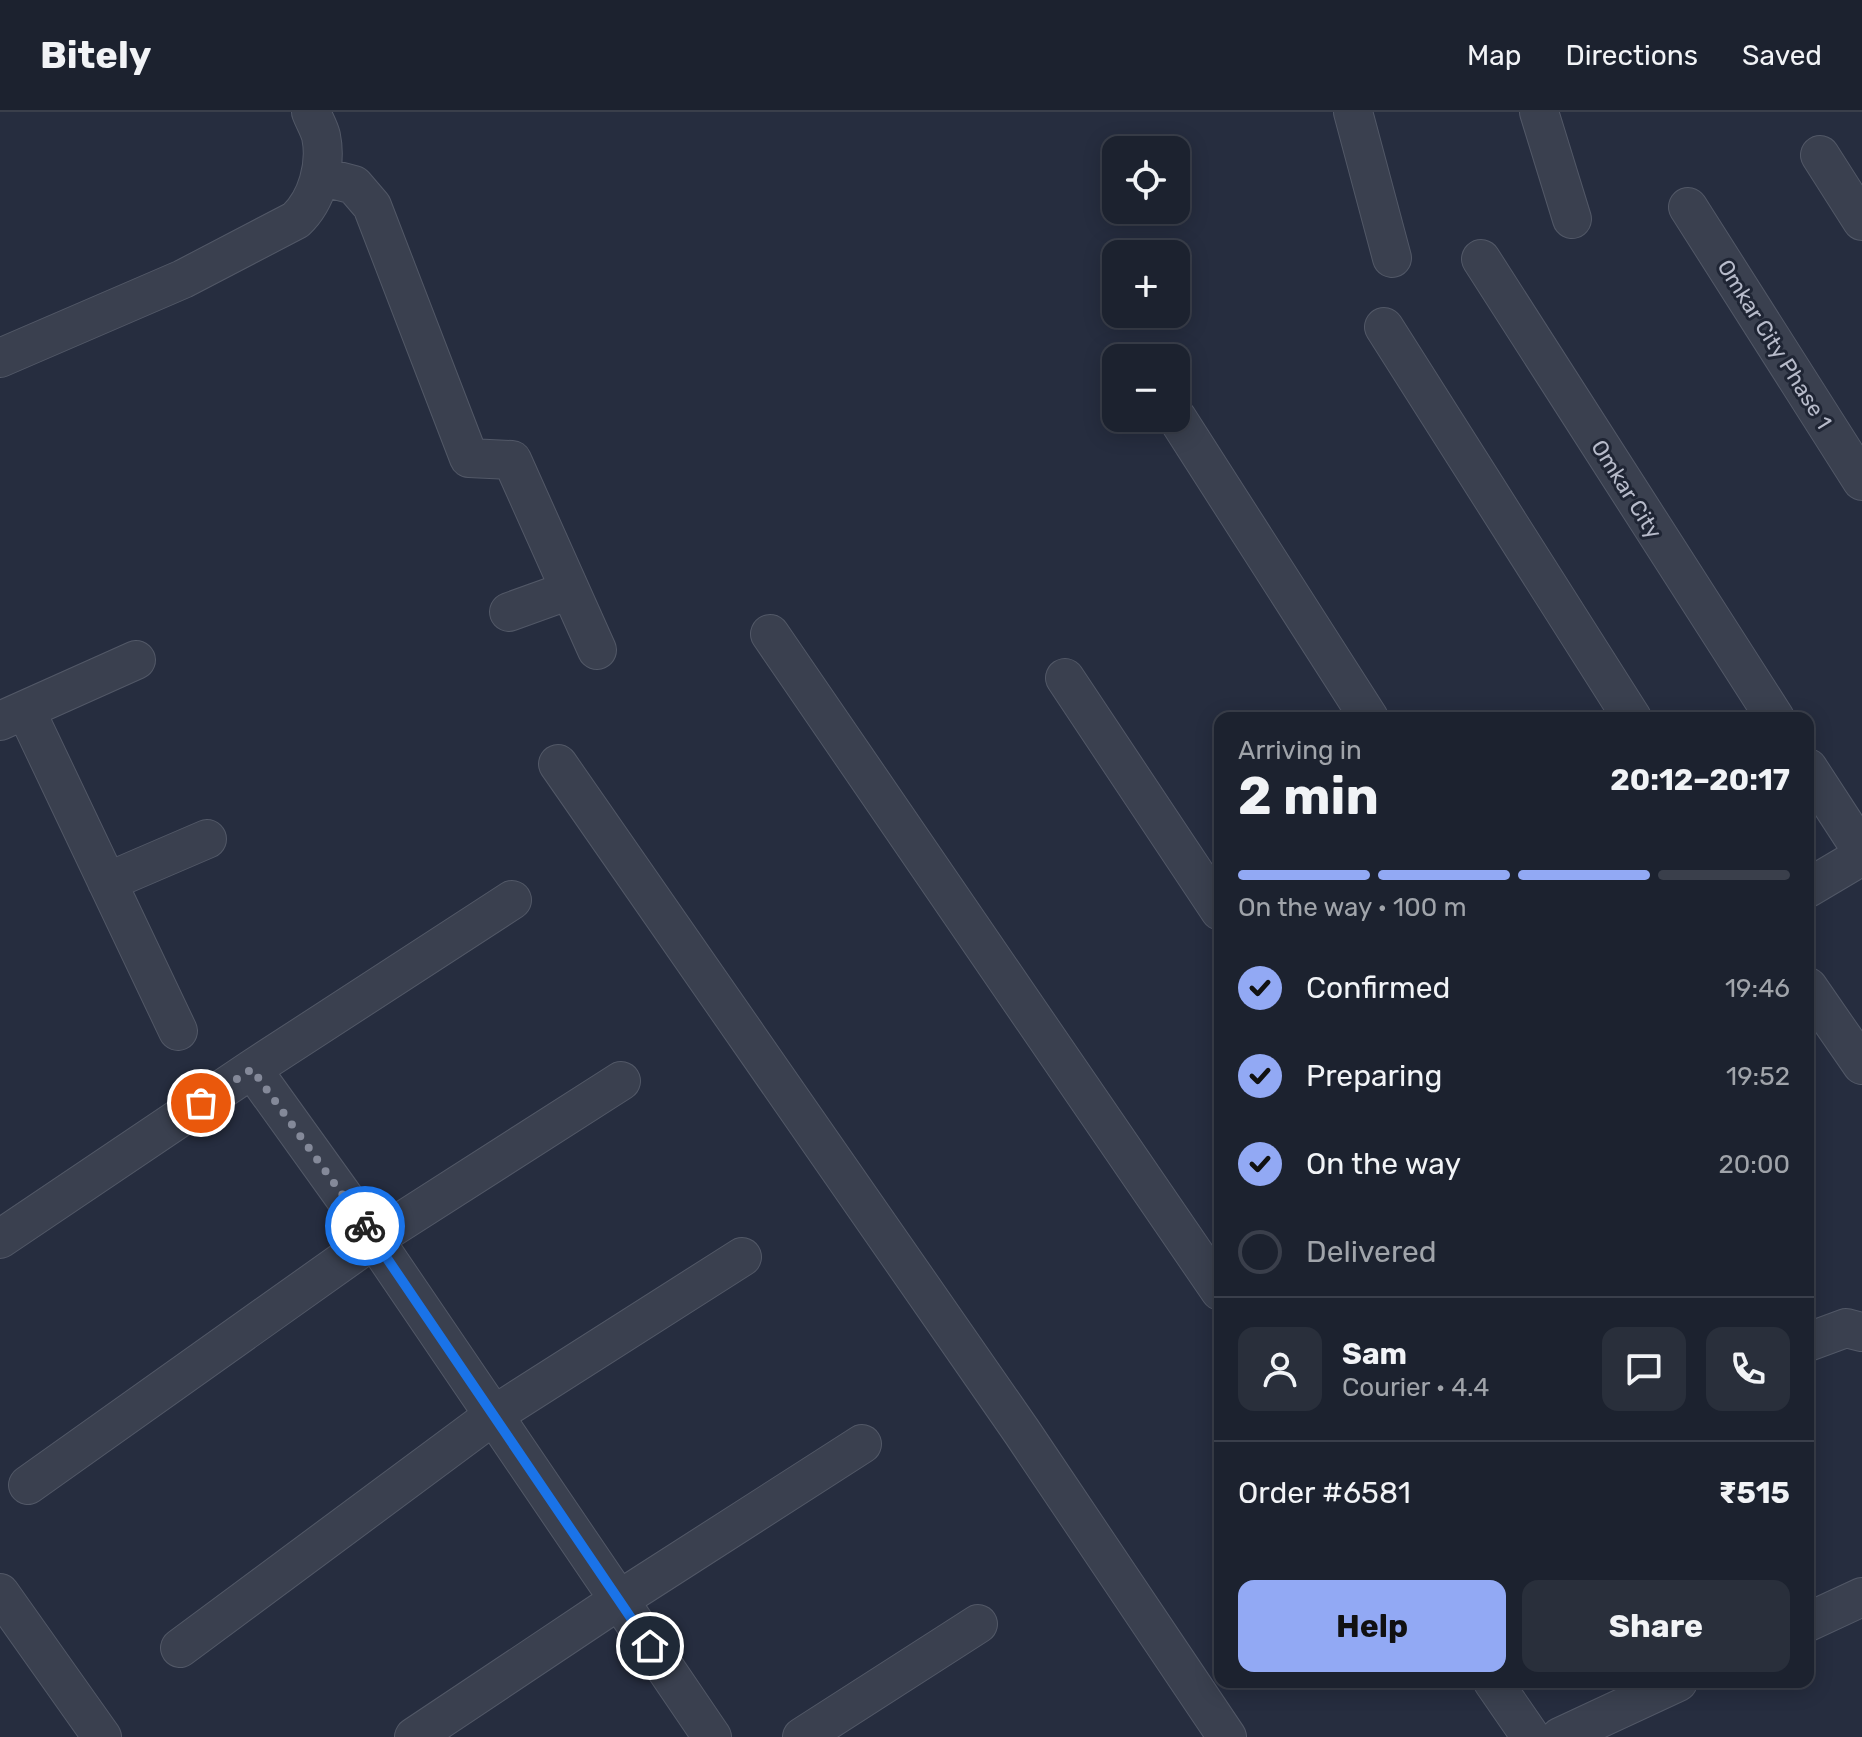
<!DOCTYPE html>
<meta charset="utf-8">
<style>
body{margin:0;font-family:Rubik,sans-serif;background:#292f3b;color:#f1f3f6;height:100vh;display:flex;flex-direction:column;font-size:30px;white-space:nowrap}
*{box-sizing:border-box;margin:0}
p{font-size:26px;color:#a0a4aa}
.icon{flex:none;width:44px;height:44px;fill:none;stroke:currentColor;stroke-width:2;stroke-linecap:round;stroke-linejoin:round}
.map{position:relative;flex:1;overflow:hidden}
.sheet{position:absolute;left:1214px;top:600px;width:600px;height:976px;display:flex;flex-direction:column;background:#1c222f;border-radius:16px;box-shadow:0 4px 20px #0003,0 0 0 2px #3a3f4b}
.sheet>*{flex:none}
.fabs{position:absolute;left:1102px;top:24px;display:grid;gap:16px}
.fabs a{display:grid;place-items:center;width:88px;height:88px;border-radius:16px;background:#1c222f;box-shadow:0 4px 20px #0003,0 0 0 2px #3a3f4b;font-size:40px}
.pin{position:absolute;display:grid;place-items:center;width:68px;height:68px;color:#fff;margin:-34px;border:4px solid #fff;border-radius:50%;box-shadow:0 2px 8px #0007}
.courier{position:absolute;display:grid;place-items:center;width:80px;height:80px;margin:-40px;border:6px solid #1a73e8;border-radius:50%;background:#fff;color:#222;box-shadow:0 2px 10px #0007}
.headline em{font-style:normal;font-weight:700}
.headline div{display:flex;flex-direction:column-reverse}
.headline{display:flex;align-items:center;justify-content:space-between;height:136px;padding:0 24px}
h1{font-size:52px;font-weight:700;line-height:60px}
.bar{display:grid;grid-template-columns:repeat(4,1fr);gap:12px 8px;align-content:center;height:96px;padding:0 24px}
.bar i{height:10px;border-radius:6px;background:#3a3f4b}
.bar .current{background:#92a9f4}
.bar p{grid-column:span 4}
.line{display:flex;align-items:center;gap:20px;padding:0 24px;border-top:2px solid #3a3f4b}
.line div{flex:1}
.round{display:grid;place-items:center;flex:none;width:84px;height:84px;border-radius:16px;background:#292f3b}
ol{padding:0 24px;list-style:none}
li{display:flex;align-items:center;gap:24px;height:88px}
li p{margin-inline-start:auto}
li .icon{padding:8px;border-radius:50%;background:#92a9f4;color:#111;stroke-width:4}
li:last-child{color:#a0a4aa}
li i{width:44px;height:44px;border:4px solid #3a3f4b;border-radius:50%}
.button{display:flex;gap:16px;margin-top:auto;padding:16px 24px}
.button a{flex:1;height:92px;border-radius:16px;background:#92a9f4;color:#111;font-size:32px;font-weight:700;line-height:92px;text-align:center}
.button a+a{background:#292f3b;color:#f1f3f6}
header{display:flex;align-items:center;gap:48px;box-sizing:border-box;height:112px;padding:0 40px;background:#1c222f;border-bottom:2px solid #3a3f4b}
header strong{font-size:38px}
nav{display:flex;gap:44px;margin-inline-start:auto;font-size:28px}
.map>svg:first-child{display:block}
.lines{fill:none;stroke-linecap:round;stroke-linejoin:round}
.minor-casing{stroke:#525867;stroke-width:40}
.minor{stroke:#3a404f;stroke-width:38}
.done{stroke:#848999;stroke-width:8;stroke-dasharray:0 14.4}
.route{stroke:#1a73e8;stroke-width:10}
.labels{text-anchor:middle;stroke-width:6;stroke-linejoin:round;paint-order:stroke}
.street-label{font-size:22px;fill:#b7bbca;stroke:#1f2534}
</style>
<header>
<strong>Bitely</strong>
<nav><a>Map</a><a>Directions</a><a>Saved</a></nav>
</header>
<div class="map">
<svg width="1862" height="1625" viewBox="0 0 1862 1625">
<rect width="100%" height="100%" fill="#262d3f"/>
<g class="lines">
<!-- minor casing -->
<g class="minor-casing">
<path id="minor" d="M1353 0 1392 146
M1539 0 1572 107
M1820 43 1862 109
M320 64 354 73 372 94 469 346 512 348 597 538
M1688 95 1862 369
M1481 147 1775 606
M1384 215 1632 606
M0 246 183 167 296 108C317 88 327 53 321 24 319 16 314 8 311 0
M1177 306 1369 606
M509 500 570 478
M770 522 1220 1179
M1065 566 1220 799
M26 599 178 919
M0 609 136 548
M558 652 1022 1320 1227 1625
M1808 656 1862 739
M107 770 207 727
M1808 776 1862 744
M1808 875 1862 953
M252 957 374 1127 712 1625
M0 1127 252 957 512 788
M1808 1230 1846 1216 1862 1220
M28 1373 374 1127 621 969
M0 1481 102 1625
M1808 1510 1862 1485
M180 1536 494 1303 742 1145
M1493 1570 1531 1625
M414 1625 619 1488 862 1332
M802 1625 978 1512
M1560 1625 1678 1570"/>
</g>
<!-- minor -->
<use href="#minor" class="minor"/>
</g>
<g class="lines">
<!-- done -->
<path class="done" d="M201 991 252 957 365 1114"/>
<!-- route -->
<path class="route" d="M365 1114 650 1534"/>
</g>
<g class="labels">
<!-- street labels -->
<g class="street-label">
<text transform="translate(1775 232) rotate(58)" y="8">Omkar City Phase 1</text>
<text transform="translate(1627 377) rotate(58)" y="8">Omkar City</text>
</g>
</g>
</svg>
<div class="fabs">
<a><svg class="icon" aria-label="locate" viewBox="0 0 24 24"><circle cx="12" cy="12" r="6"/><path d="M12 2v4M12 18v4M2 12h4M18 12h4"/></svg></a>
<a>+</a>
<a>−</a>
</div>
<div class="pin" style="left:201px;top:991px;background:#ea580c"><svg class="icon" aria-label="bag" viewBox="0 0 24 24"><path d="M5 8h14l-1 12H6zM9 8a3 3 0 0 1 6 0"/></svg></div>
<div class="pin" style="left:650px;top:1534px;background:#1f2937"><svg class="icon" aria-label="home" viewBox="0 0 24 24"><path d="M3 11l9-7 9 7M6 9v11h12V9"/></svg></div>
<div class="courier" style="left:365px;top:1114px"><svg class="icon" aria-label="bike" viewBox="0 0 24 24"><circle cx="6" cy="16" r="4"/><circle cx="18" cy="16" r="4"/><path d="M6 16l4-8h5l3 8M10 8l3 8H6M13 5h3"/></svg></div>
<section class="sheet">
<div class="headline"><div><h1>2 min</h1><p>Arriving in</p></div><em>20:12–20:17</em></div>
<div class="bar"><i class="current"></i><i class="current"></i><i class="current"></i><i></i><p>On the way · 100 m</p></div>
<ol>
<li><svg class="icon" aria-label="check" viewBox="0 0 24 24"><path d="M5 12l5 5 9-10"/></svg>Confirmed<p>19:46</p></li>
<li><svg class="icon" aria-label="check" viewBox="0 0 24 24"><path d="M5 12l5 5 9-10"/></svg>Preparing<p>19:52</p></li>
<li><svg class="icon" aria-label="check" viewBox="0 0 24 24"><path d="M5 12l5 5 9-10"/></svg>On the way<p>20:00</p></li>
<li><i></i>Delivered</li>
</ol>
<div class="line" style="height:144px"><a class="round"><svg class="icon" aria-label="person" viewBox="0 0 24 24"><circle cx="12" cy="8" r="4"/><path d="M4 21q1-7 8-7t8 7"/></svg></a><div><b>Sam</b><p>Courier · 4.4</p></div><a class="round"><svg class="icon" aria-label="chat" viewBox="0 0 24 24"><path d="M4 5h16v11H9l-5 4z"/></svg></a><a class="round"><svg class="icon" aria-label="phone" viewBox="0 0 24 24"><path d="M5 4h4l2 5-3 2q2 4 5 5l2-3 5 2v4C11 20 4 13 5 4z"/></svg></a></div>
<div class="line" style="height:104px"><div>Order #6581</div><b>₹515</b></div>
<div class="button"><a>Help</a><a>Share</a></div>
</section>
</div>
